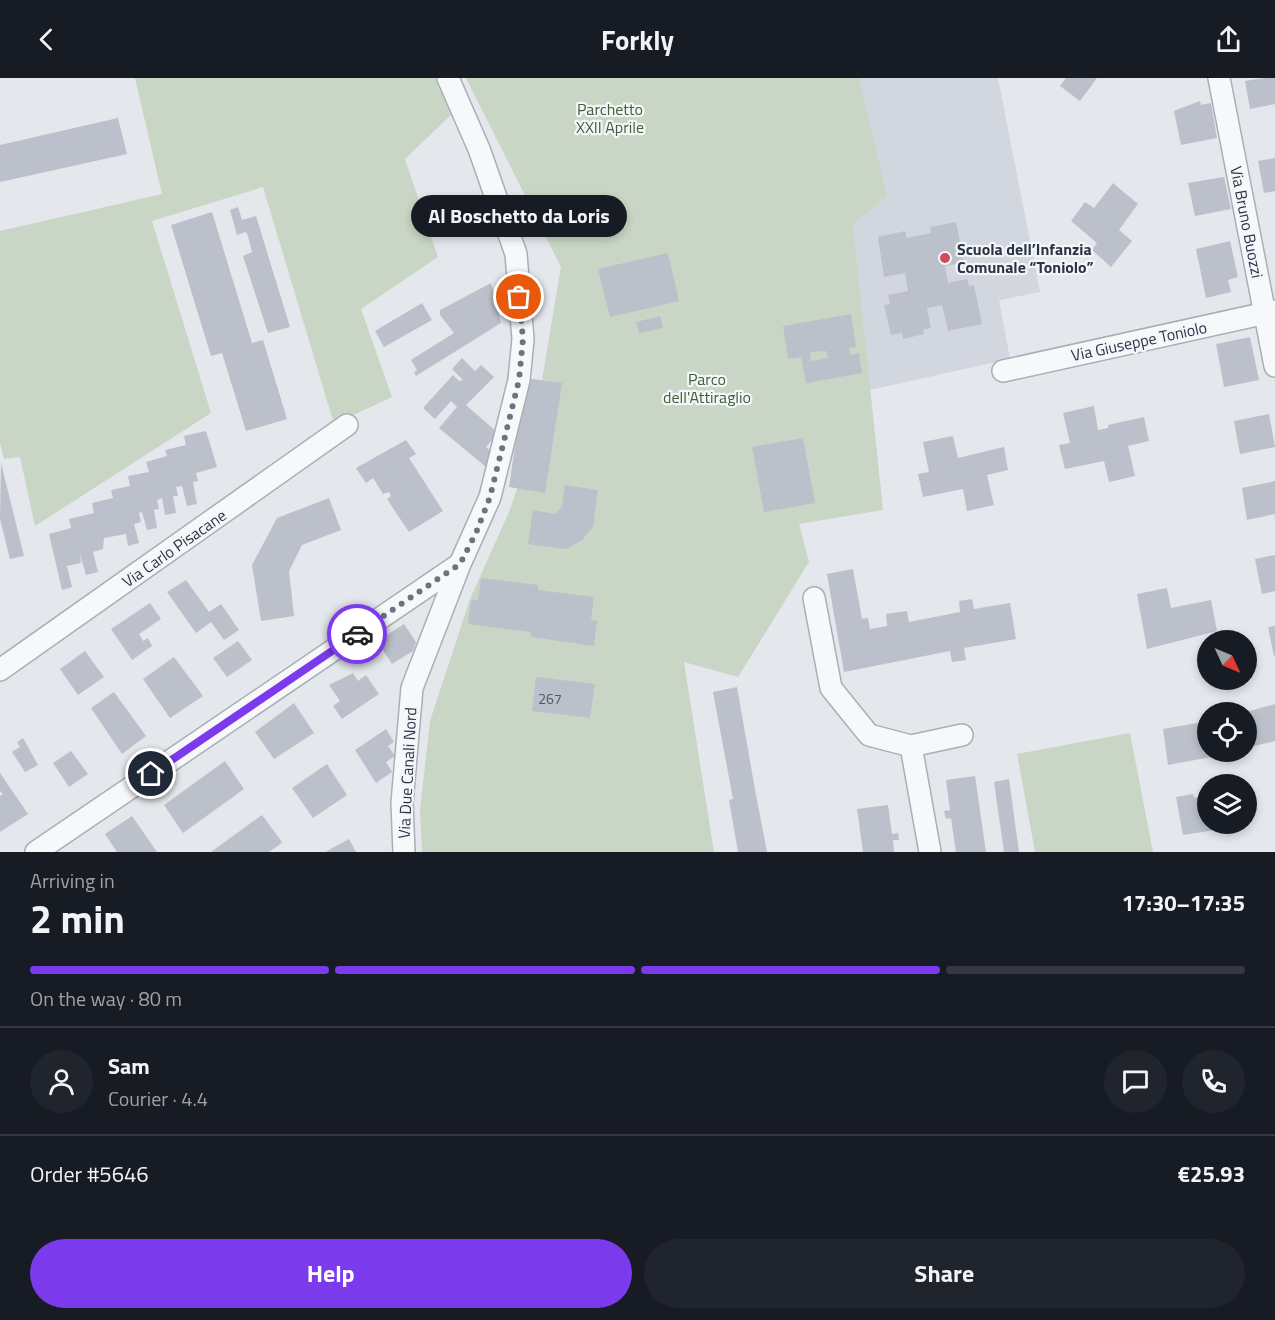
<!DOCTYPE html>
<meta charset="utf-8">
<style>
body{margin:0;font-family:"Titillium Web",sans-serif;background:#20242c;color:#f1f3f6;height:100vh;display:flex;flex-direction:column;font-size:22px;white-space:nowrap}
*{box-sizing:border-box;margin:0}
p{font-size:20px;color:#9ea1a6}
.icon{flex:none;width:33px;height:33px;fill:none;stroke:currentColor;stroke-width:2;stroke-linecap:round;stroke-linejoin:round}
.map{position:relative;height:774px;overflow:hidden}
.details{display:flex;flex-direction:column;background:#171b24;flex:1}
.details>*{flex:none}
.needle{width:39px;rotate:134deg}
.fabs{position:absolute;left:1197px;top:552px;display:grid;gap:12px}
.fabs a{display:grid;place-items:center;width:60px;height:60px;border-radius:50%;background:#171b24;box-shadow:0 3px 9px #0003;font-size:30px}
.pin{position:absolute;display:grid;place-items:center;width:51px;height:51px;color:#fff;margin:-26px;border:3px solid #fff;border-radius:50%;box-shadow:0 2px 6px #0007}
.courier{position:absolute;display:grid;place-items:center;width:60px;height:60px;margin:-30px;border:4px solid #7c3aed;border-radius:50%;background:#fff;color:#222;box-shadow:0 2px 8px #0007}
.bubble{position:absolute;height:42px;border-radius:21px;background:#171b24;box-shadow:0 3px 9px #0003;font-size:20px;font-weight:700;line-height:42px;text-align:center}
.head em{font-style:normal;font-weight:700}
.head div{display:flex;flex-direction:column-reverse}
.head{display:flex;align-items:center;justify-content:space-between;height:102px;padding:0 30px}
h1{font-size:39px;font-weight:700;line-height:45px}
.bar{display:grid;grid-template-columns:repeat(4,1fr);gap:9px 6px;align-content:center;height:72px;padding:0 30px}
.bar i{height:8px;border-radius:4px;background:#363941}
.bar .selected{background:#7c3aed}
.bar p{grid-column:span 4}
.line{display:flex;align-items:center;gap:15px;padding:0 30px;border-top:2px solid #363941}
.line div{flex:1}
.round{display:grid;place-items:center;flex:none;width:63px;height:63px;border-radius:32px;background:#20242c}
.primary-button{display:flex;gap:12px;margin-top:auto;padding:12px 30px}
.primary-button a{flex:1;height:69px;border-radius:36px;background:#7c3aed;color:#fff;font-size:24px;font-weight:700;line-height:69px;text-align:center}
.primary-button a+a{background:#20242c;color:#f1f3f6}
header{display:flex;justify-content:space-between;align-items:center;height:78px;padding:0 30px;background:#171b24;font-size:27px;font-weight:700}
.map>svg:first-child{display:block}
.built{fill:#d2d6de}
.green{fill:#c9d6c5}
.building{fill:#bbc0ca;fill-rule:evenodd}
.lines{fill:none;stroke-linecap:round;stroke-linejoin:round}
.street-casing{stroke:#a9aeb7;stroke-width:24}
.street{stroke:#f7f8fa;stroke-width:21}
.done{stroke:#6c737f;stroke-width:6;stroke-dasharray:0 10.8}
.route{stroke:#7c3aed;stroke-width:8}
.poi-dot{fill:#d1495b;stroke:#f4f6f9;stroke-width:2}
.labels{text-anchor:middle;stroke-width:4.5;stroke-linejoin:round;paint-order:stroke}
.number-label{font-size:14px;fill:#4f5766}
.park-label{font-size:16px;fill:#3f6138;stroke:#f4f6f9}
.street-label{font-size:16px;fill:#2b3445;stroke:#f4f6f9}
.poi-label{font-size:16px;font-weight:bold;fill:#2b3445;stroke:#f4f6f9;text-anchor:start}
</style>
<header><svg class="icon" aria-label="back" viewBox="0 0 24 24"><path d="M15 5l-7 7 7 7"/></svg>Forkly<svg class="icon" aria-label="share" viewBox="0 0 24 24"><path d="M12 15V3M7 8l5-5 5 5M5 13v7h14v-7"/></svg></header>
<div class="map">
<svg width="1275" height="774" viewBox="0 0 1275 774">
<rect width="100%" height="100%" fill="#e4e7ec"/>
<!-- built -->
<path class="built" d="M859 0H998L1040 214 999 222 1010 281 870 312 853 146 886 118Z"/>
<!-- green -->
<path class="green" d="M135 0H435L452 36 405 81 438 179 361 231 392 319 334 346 263 109 152 143 211 335 35 448 20 379 4 381 0 365V153L162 116Z
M466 0H859L887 118 853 146 883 432 799 446 809 484 738 599 684 584 714 774H422L420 732 430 643 470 521 509 434 530 374 561 189Z
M1130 655 1153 774H1035L1017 676Z"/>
<!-- building -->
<path class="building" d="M1066 0H1097L1080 23 1060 8Z
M1264 0H1275V26L1250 31 1245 3Z
M1200 23 1201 27 1211 25 1217 60 1181 67 1174 33Z
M118 40 127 76 0 104V67Z
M1275 80V113L1264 115 1258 83Z
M1224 99 1231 131 1195 138 1188 105Z
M1113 105 1138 126 1119 152 1132 163 1111 189 1092 172 1097 165 1071 143 1085 124 1094 130Z
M238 129 242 142 256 138 290 249 268 255 243 178 252 174 248 158 246 154 237 157 230 132Z
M212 134 252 265 263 262 287 341 246 353 222 275 211 278 171 147Z
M956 144 964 184 945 188 948 205 967 201 969 208 974 207 982 246 948 253 942 227 927 230 931 250 923 252 924 256 903 261 902 255 891 257 884 227 890 226 888 217 908 213 905 195 884 199 878 159 905 153 907 160 931 155 930 149Z
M1230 163 1238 199 1228 202 1231 214 1206 220 1196 171Z
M668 175 679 223 610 239 598 191Z
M491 205 501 245 416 298 414 294 417 292 411 282 454 255 440 237V232Z
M422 225 432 242 384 269 375 253Z
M851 236 856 269 849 270 850 277 859 275 862 295 806 305 801 279 788 281 783 248ZM826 273 828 280 811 283 810 274Z
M660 238 663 250 639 255 636 244Z
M1250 259 1259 302 1224 309 1216 266Z
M462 280 475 293 481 287 494 299 466 327 498 355 486 369 494 376 486 389 439 350 457 329 451 323 435 341 423 330 453 297 459 303 463 302 452 291Z
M525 300 562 305 545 415 509 409Z
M1094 328 1098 352 1108 350V347L1144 339 1149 363 1128 368 1135 398 1109 404 1104 383 1065 391 1059 367 1070 365 1063 335Z
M1269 336 1275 369 1240 376 1234 343Z
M206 353 217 389 196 395 198 403 193 404 197 426 187 428 182 408 176 409 178 418H173L176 435 165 437 162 420 157 422 159 431 154 432 157 450 147 452 142 434 139 435 141 444 134 446 139 465 128 468 126 456 104 460 103 471 93 474 98 494 86 497 80 476 81 485 67 488 72 509 62 512 49 456 71 450 69 441 94 435 92 425 113 420 111 412 130 408 128 398 149 394 146 384 167 378 165 372 186 367 184 358Z
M953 358 958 380 1004 369 1008 392 987 397 994 427 967 433 963 411 923 419 918 396 929 394 923 364Z
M803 360 815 425 764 434 752 369Z
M406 362 416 376 409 380 443 433 409 454 387 421 391 418 389 414 383 416 373 400 366 405 356 390Z
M1 385 24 478 10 481 0 441Z
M1275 403V436L1247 442 1242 410Z
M565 407 598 412 593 449 582 462 566 471 528 466 533 432 555 436 562 428Z
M329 420 341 452 302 467 289 493 294 538 261 543 252 487 277 440Z
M1275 477V513L1262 516 1255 481Z
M853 491 862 541 868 540 870 551 887 548 886 536 907 533 909 544 960 534 959 523 972 521 974 531 1010 525 1016 561 964 570 966 582 952 584 950 573 844 594 827 496Z
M481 500 538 507V512L594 519 591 542 597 543 594 568 531 559V554L468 546 471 522H478Z
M186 502 209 534 221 526 239 552 224 562 211 544 196 555 167 514Z
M1167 510 1171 530 1211 522 1217 553 1147 571 1137 516Z
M150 525 161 541 139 556 143 563 148 560 152 568 132 582 111 551Z
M404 546 416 564 413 573 392 586 377 563Z
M1275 548V578H1274L1268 549Z
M238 563 252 582 227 599 213 580Z
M85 573 104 599 78 617 60 591Z
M174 579 203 618 170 640 143 601Z
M353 595 358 603 366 597 379 616 342 641 333 628 340 623 329 607Z
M536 599 595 606 590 640 532 633Z
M737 609 756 717 767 774H738L729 722 733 721 713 614Z
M114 614 146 658 122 676 91 630Z
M294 625 314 655 274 681 255 654Z
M1275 626V663L1246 670V634Z
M1208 643V674L1233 675 1168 687 1163 651Z
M386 651 394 664 388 668 395 678 386 684 392 694 376 705 355 672Z
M23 660 38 687 25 694 12 674 20 669 17 664Z
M71 673 88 696 69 709 53 685Z
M225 683 244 711 183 755 164 727Z
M327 686 347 717 313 740 292 710Z
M0 695 28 736 0 754V718L3 716 0 713Z
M975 698 986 774H956L951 740 946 741 944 733 950 732 946 702Z
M1009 701 1019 774H1004L994 704Z
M1193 716 1194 720 1208 717V746L1247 747 1183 757 1176 719Z
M888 727 892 756 898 755 899 762H893L894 774H863L857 731Z
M262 737 282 764 279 767 269 774H211Z
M132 738 157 774H117L105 756Z
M349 761 356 774H325Z"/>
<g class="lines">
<!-- street casing -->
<g class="street-casing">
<path id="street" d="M1219 0 1275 288
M1003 293 1275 233
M814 520 831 610 869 657 911 668
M0 592 347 347
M36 774 460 486
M404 774 402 725 412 610 460 486 490 419 519 302 523 261 516 176 479 71 448 0
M930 774 911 668 962 657"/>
</g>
<!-- street -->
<use href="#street" class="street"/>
</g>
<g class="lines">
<!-- done -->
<path class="done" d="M357 556 460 486 476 455 490 419 519 302 523 261 519 219"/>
<!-- route -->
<path class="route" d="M151 696 357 556"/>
</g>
<!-- markers -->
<circle class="poi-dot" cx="945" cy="180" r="6"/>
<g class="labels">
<!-- number labels -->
<g class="number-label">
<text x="550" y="626">267</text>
</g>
<!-- park labels -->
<g class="park-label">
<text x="610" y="37">Parchetto<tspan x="610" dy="18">XXII Aprile</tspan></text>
<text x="707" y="307">Parco<tspan x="707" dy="18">dell'Attiraglio</tspan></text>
</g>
<!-- street labels -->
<g class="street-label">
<text transform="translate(1247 144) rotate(79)" y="6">Via Bruno Buozzi</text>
<text transform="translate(1139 263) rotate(-12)" y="6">Via Giuseppe Toniolo</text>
<text transform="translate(174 470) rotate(-35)" y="6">Via Carlo Pisacane</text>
<text transform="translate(407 695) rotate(-87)" y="6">Via Due Canali Nord</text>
</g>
<!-- poi labels -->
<g class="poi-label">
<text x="957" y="177">Scuola dell’Infanzia<tspan x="957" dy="18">Comunale “Toniolo”</tspan></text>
</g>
</g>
</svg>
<div class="fabs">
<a><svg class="needle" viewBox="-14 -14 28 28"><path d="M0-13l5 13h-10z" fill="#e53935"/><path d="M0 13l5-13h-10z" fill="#9ea1a6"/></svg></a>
<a><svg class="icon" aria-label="locate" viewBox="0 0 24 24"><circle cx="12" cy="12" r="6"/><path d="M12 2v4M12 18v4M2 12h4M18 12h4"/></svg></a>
<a><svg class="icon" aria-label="layers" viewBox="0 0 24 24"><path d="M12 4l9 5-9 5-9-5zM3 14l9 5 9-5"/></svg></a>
</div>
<div class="pin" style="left:519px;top:219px;background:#ea580c"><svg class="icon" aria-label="bag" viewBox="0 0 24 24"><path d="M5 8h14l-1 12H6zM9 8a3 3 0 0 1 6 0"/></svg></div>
<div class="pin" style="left:151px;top:696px;background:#1f2937"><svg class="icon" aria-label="home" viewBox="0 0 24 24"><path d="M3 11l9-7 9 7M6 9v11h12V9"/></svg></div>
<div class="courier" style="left:357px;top:556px"><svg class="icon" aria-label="car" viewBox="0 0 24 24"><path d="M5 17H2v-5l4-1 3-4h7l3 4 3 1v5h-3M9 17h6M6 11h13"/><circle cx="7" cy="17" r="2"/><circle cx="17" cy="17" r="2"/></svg></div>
<div class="bubble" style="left:411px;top:117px;width:216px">Al Boschetto da Loris</div>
</div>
<section class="details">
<div class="head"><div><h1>2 min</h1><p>Arriving in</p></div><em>17:30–17:35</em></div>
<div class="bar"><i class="selected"></i><i class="selected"></i><i class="selected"></i><i></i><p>On the way · 80 m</p></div>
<div class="line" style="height:108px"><a class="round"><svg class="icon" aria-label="person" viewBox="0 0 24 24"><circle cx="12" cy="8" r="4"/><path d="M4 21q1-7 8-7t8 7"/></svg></a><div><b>Sam</b><p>Courier · 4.4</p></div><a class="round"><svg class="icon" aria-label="chat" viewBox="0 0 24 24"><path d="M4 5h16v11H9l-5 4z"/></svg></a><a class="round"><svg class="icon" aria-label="phone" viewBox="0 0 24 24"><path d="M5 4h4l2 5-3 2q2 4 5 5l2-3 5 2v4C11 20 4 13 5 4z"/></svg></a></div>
<div class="line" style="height:78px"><div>Order #5646</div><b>€25.93</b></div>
<div class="primary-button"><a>Help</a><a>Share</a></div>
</section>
